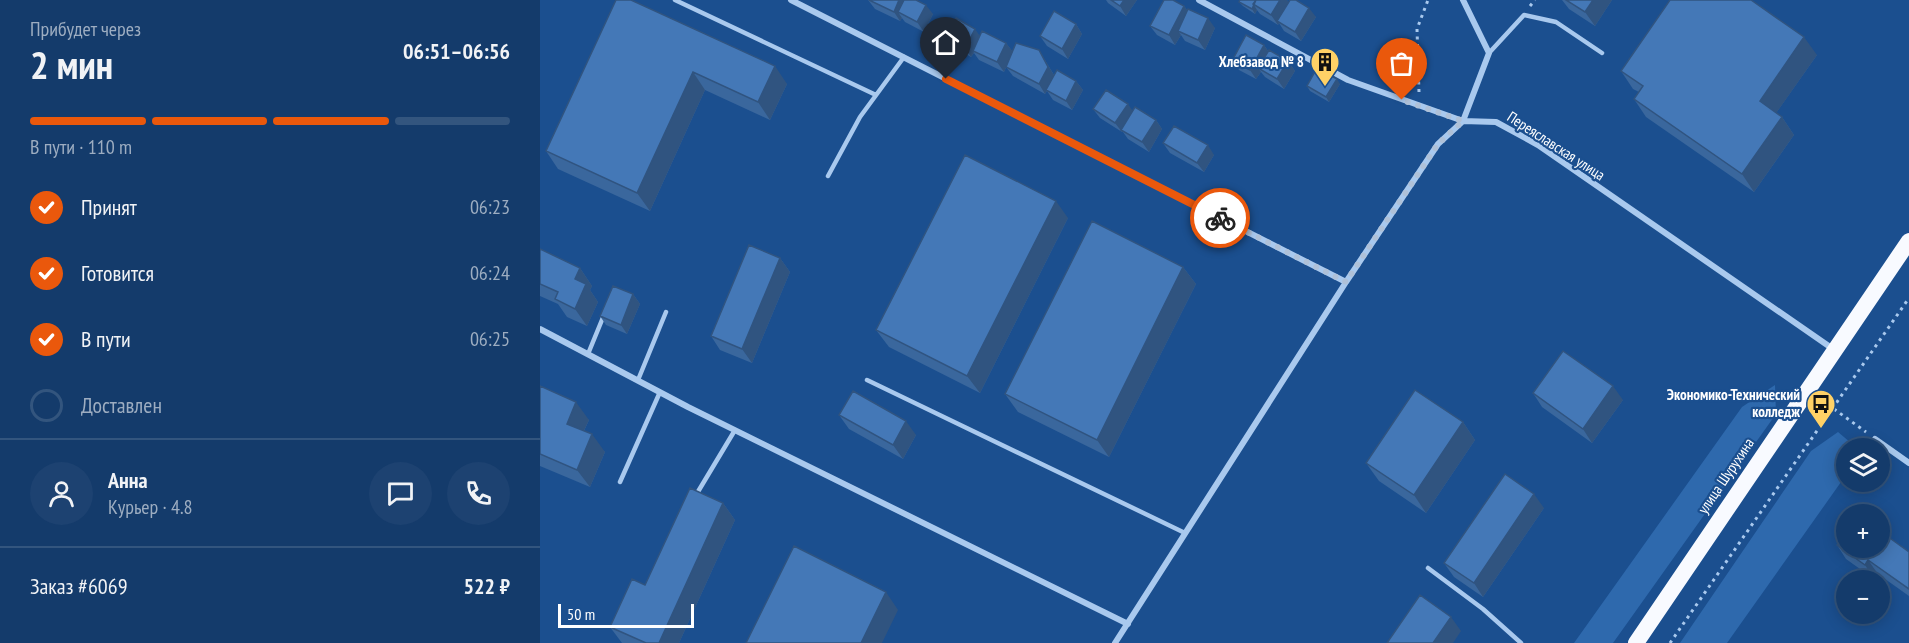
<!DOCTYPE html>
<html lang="ru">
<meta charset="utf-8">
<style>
body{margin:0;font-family:"PT Sans Narrow",sans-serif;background:#1d4271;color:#f1f3f6;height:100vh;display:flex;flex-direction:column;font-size:22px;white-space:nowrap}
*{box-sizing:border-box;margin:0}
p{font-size:20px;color:#9dadc1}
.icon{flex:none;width:33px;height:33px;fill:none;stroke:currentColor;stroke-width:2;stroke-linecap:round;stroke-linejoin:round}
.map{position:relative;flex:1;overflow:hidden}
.sheet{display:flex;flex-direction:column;background:#143b6b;width:540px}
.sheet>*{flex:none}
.fabs{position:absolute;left:1296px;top:438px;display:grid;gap:12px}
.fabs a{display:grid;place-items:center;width:54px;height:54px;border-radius:50%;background:#143b6b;box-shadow:0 3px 15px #0003,0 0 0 2px #33557e;font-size:30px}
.scale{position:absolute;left:18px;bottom:15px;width:136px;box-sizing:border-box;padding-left:6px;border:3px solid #fff;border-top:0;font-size:16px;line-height:21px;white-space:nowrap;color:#fff;-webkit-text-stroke:4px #1b4f8f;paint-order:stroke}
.pin{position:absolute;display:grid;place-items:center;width:51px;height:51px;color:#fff;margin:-62px -26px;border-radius:50% 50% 50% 0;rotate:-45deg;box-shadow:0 0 6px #0007}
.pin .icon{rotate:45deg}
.courier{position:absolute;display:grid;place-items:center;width:60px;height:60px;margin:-30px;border:4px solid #ea580c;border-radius:50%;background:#fff;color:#222;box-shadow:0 2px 8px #0007}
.headline em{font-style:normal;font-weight:800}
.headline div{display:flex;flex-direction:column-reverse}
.headline{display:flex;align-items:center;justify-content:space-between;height:102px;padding:0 30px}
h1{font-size:39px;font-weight:800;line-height:45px}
.bar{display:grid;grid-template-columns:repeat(4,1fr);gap:9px 6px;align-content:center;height:72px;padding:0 30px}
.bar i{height:8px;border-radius:4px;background:#33557e}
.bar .active{background:#ea580c}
.bar p{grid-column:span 4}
.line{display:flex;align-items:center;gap:15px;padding:0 30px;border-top:2px solid #33557e}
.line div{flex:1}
.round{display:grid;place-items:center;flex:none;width:63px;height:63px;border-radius:32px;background:#1d4271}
ol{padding:0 30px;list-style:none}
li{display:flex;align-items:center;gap:18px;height:66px}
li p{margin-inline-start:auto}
li .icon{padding:6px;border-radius:50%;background:#ea580c;color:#fff;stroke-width:4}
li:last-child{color:#9dadc1}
li i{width:33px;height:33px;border:3px solid #33557e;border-radius:50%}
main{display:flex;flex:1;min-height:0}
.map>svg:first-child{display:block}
.green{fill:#2e69ad}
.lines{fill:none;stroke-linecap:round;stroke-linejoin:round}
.path{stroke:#a9c9ee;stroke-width:3;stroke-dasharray:3 4.5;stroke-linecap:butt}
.service{stroke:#a9c9ee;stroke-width:4.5}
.minor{stroke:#a9c9ee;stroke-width:6}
.trunk{stroke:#f8faff;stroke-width:16}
.wall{fill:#3a679d}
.shaded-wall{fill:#305480}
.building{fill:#4478b7;stroke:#305480;stroke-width:1.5}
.done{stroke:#afc1d8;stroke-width:6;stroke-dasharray:0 10.8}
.route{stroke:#ea580c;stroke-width:8}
.labels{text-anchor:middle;stroke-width:4.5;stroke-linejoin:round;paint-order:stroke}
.poi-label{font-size:15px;font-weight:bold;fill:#fff;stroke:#1b4f8f;text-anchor:end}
.street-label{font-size:15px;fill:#fff;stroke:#1b4f8f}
</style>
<main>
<section class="sheet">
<div class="headline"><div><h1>2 мин</h1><p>Прибудет через</p></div><em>06:51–06:56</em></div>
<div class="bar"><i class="active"></i><i class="active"></i><i class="active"></i><i></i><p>В пути · 110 m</p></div>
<ol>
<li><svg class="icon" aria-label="check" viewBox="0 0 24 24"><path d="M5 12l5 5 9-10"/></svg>Принят<p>06:23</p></li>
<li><svg class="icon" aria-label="check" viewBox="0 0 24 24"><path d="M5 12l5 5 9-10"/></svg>Готовится<p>06:24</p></li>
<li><svg class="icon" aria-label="check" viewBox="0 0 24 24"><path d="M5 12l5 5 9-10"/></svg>В пути<p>06:25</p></li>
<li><i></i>Доставлен</li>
</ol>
<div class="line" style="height:108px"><a class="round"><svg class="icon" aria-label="person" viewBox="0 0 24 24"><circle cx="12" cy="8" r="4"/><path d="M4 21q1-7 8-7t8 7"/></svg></a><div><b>Анна</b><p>Курьер · 4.8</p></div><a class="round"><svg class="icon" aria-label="chat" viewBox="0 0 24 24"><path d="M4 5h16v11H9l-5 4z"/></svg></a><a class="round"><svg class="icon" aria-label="phone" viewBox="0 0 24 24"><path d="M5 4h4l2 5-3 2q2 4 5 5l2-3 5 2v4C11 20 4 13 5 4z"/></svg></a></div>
<div class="line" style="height:78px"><div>Заказ #6069</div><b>522 ₽</b></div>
</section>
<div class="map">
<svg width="1369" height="643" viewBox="0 0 1369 643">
<rect width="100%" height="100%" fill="#1b4f8f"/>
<!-- green -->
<path class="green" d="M1235 385 1236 414 1073 643H1034L1202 407Z
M1298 432 1317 448H1306V475L1187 643H1140L1271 451Z"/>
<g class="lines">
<!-- path -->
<path class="path" d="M990 6 995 0
M879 92 877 29 888 0
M1294 409 1326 432
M1130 643 1369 298"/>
<!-- service -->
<path class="service" d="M135 0 336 95
M949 53 984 15 1016 22 1062 53
M288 176 320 117 364 57
M48 354 64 315
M98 380 126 312
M327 380 645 533
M80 482 120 392
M156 495 195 430
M888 568 943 609 981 643"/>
<!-- minor -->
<path class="minor" d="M251 0 806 282 898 144 923 121 956 122 998 145 1293 349
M659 0 808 80 923 121 949 53 923 0
M0 329 148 407 588 624
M1335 439 1369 463
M575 643 806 282"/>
<!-- trunk -->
<path class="trunk" d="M1096 643 1369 241"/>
</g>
<!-- wall -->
<path class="wall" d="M76 0 247 84 230 120 165 90 110 211 18 169 6 151Z
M328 0 393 14 384 32 365 22 362 18 360 21 335 9Z
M566 0H597L586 16 568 3Z
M700 0H747L748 2 776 17 761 41 744 31 739 23 738 25 720 14 717 10 715 14 703 6 699 2Z
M1022 0H1072L1055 26 1029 9Z
M644 6 647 10 675 28 665 50 645 41 641 35 635 45 617 35 610 26Z
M536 24 542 34 528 59 507 46 500 36Z
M440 36 466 43 472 51 505 60 514 75 536 81 543 90 532 110 513 100 507 91 505 94 473 76 466 67 468 63 464 72 439 60 434 53 431 57 412 46 405 37Z
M724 45 728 51 748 61 755 71 744 89 725 77 721 72 716 79 699 70 692 61Z
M1277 55 1236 113 1242 117 1254 135 1214 192 1106 117 1094 99 1099 92 1093 89 1081 71Z
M800 84 789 102 770 91 767 86Z
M553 109 592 111 616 120 622 129 609 152 588 139 583 132H582L560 118Z
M623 143 674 155 664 172 630 153Z
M528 218 440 393 349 347 336 330Z
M0 249 40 268 52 286 50 290 58 302 47 326 27 317 18 304 0 296Z
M240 258 250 272 212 363 180 350 171 336Z
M643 267 656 284 569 457 478 412 465 394Z
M93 294 100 304 87 334 66 325 60 316Z
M0 386 49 420 44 431 65 452 50 487 0 466Z
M993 393 1083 400 1052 443 1002 407Z
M299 415 376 435 363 459 309 429Z
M923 422 935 440 886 513 839 481 826 463Z
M183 503 195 520 139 643H82L70 627Z
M1004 508 943 597 914 577 904 563Z
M1297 545 1369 552V596L1338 574 1334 579 1306 559Z"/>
<!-- shaded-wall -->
<path class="shaded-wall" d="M359 0H370L358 12 362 18 360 21 354 12Z
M584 0H597L586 16 580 6Z
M740 0H747L750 5 737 21 739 23 738 25 731 15Z
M1053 0H1072L1055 26 1045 12Z
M386 5 393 14 384 32 377 22Z
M714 5 717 10 715 14 712 9Z
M644 6 651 15 638 31 641 35 635 45 629 35Z
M769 8 776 17 761 41 755 32Z
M668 18 675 28 665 50 658 40Z
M536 24 542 34 528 59 522 49Z
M435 29 442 39 433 51 434 53 431 57 425 48Z
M1264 37 1277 55 1232 119 1220 101Z
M466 43 473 52 464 72 457 62Z
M724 45 730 54 718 68 721 72 716 79 710 70Z
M499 50 515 77 505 94 499 84Z
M748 61 755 71 744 89 737 79Z
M235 66 247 84 230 120 218 102Z
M153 72 165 90 110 211 97 193Z
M797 79 800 84 789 102 786 97Z
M536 81 543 90 532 110 526 101Z
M588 104 594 113 581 130 583 132H582L575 123Z
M1242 117 1254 135 1214 192 1202 174Z
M616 120 622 129 609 152 602 142Z
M668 145 674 155 664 172 657 163Z
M516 201 528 218 440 393 427 376Z
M240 258 250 272 212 363 202 349Z
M643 267 656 284 569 457 557 440Z
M40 268 52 286 50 290 58 302 47 326 35 309V279Z
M93 294 100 304 87 334 81 325Z
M1073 386 1083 400 1052 443 1043 429Z
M36 402 49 420 39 441 27 424Z
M366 421 376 435 363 459 353 445Z
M923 422 935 440 886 513 874 495Z
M52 434 65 452 50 487 37 470Z
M994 494 1004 508 943 597 934 583Z
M183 503 195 520 139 643H119Z
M1328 560 1338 574 1334 579 1325 565Z
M346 592 358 610 342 643H321Z
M911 617 921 631 913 643H893Z"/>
<!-- building -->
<path class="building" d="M76 0H91L235 66 218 102 153 72 97 193 6 151Z
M329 0H359L354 12Z
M364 0H376L386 5 377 22 358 12Z
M571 0H584L580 6Z
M624 0H633L644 6 629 35 610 26Z
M700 0H716L712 9 699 2Z
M716 0H740L731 15 713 4Z
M750 0H756L769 8 755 32 737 21Z
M1026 0H1053L1045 12Z
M1130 0H1211L1264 37 1220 101 1242 117 1202 174 1094 99 1103 86 1081 71Z
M648 9 668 18 658 40 638 31Z
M514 11 536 24 522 49 500 36Z
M416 18 435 29 425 48 405 37Z
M442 31 466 43 457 62 433 51Z
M706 35 724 45 710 70 692 61Z
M476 43 499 50 508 67 499 84 466 67Z
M729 50 748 61 737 79 718 68Z
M777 68 797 79 786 97 767 86Z
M517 70 536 81 526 101 506 90Z
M566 90 588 104 575 123 553 109Z
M595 107 616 120 602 142 581 130Z
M634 126 668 145 657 163 623 143Z
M425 155 516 201 427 376 336 330Z
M552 221 643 267 557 440 465 394Z
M209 245 240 258 202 349 171 336Z
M0 249 40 268 35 279 46 284 35 309 15 299 18 292 0 284Z
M73 286 93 294 81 325 60 316Z
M1023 351 1073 386 1043 429 993 393Z
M0 386 36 402 27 424 52 434 37 470 0 454Z
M875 390 923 422 874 495 826 463Z
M313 391 366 421 353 445 299 415Z
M965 474 994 494 934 583 904 563Z
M150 488 183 503 119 643H106L70 627 92 579 105 585Z
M1340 531 1369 552V589L1328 560 1325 565 1297 545 1306 532V548H1340Z
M254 546 346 592 321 643H206Z
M880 595 911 617 893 643H847Z"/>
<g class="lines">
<!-- done -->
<path class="done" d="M680 218 806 282 898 144 923 121 862 100"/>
<!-- route -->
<path class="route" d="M406 79 680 218"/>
</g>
<!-- icons -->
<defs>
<g id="building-pin" transform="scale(1.5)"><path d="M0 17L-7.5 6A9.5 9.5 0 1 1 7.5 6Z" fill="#ffd166" stroke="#1b4f8f"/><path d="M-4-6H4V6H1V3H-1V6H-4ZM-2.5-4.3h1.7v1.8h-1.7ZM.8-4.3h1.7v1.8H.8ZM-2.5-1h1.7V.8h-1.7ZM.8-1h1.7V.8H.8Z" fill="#111"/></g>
<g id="bus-pin" transform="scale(1.5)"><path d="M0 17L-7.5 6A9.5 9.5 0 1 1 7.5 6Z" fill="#ffd166" stroke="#1b4f8f"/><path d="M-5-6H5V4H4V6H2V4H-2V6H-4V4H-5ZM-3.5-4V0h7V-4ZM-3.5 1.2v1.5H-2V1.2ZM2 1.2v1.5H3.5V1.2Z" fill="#111"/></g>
</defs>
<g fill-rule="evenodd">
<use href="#building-pin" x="785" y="62"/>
<use href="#bus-pin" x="1281" y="404"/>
</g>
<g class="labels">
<!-- poi labels -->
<g class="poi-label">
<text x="764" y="67">Хлебзавод № 8</text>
<text x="1260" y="400">Экономико-Технический<tspan x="1260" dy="17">колледж</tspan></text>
</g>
<!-- street labels -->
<g class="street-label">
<text transform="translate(1016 146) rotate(33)" y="5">Переяславская улица</text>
<text transform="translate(1186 476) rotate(-56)" y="5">улица Шурухина</text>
</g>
</g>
</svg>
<div class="fabs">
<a><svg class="icon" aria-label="layers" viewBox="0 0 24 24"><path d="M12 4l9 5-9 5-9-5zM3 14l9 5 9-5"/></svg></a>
<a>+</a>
<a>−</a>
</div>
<div class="scale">50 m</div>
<div class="pin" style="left:862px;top:100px;background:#ea580c"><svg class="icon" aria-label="bag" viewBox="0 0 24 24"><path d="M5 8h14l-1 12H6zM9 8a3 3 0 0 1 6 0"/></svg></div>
<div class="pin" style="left:406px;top:79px;background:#1f2937"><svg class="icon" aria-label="home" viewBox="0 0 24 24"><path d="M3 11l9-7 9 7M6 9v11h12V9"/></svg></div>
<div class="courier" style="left:680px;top:218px"><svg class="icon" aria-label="bike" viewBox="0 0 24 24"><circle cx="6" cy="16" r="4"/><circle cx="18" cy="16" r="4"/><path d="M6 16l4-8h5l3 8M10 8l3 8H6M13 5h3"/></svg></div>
</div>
</main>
